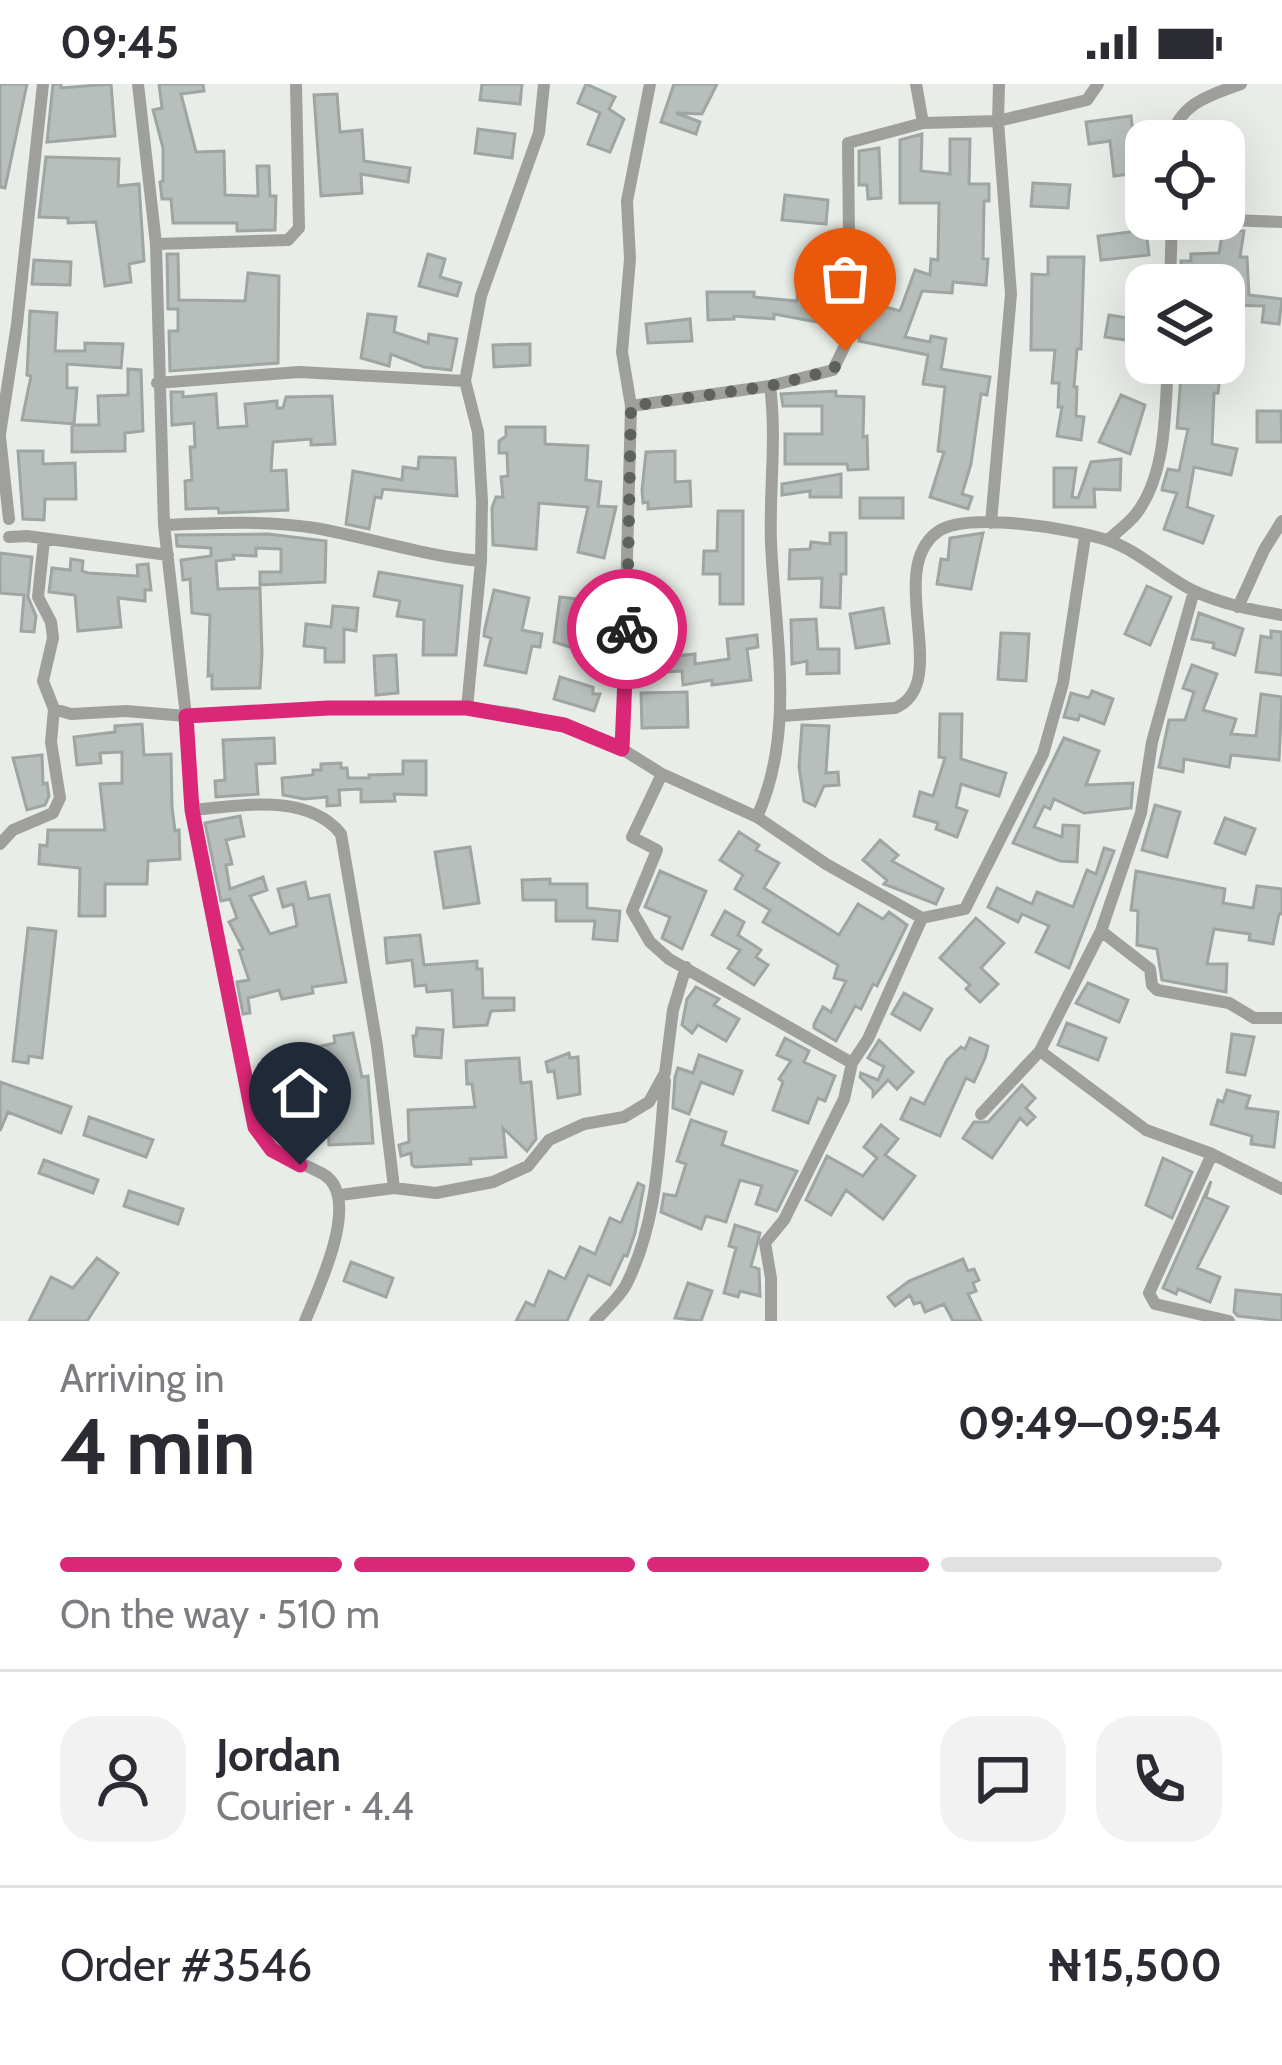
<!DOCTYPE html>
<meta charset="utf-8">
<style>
body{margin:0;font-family:Cabin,sans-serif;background:#f2f2f3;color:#2b2b33;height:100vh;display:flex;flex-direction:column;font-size:45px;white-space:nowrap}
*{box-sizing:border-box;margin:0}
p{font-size:39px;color:#7c7c81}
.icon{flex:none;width:66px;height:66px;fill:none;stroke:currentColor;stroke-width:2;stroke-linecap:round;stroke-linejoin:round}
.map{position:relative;height:1237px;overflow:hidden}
.panel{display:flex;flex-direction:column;background:#fff;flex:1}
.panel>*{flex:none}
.tools{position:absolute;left:1125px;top:36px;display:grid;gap:24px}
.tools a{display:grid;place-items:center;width:120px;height:120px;border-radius:24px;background:#fff;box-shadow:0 12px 48px #0002;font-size:60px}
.pin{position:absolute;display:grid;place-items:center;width:102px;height:102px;color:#fff;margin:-123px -51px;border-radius:50% 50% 50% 0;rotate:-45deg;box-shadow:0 0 12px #0007}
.pin .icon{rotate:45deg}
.courier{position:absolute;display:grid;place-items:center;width:120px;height:120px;margin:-60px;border:9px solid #db2777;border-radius:50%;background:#fff;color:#222;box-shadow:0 3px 15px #0007}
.summary em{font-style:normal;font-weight:800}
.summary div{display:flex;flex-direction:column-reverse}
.summary{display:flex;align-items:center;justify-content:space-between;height:204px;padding:0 60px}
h1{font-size:78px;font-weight:800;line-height:90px}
.bar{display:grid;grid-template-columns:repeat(4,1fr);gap:18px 12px;align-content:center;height:144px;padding:0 60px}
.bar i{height:15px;border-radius:9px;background:#e1e1e2}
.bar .on{background:#db2777}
.bar p{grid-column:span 4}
.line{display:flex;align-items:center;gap:30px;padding:0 60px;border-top:3px solid #e1e1e2}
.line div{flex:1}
.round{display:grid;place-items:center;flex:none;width:126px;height:126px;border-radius:36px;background:#f2f2f3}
.status{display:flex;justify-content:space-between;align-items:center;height:84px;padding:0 60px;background:#fff;direction:ltr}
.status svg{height:33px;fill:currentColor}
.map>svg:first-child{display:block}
.building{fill:#b7bebb;stroke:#9ea5a2;stroke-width:3}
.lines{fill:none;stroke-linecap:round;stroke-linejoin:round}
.minor{stroke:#9fa09d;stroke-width:12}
.done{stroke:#5e615d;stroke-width:12;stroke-dasharray:0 21.6}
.route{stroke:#db2777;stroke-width:15}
</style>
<div class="status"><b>09:45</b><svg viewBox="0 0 49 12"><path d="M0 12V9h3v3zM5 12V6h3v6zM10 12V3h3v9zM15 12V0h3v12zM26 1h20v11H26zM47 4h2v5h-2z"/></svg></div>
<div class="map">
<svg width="1282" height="1237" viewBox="0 0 1282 1237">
<rect width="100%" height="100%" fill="#e8ede7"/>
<!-- building -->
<path class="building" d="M0 0H27L5 104 0 103Z
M53 0H61V4L111 0 115 52 47 58Z
M159 0H203L204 7 181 10 196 68 224 67 225 111 258 112 257 82H269L270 112H276L275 146 237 147V139H173L171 115H162L160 98 163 97V64L153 26 162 24Z
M482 0H522L520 20 480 16Z
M586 0 615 13 609 25 624 35 610 68 588 60 600 29 578 19Z
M674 0H717L702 30 676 29 700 38 696 50 661 38Z
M337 10 340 48 362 46 364 77 410 84 408 98 361 90 362 109 321 112 314 11Z
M1131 32 1138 89 1114 92 1110 57 1089 60 1086 38Z
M478 45 515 50 512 74 475 69Z
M922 50 921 87 950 90V55H970L969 100H989V117H984L983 175H988L986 201 953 198 952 209 922 207 905 253 930 258 931 252 946 255 941 285 990 293 987 311 981 310 971 380 962 410 972 413 968 425 930 413 944 368 938 367 945 303 923 300 928 271 859 257 866 213 865 184 885 186 882 222 900 227 915 186 930 191 931 175 938 176 939 119H900V56Z
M879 64 881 114 868 115 867 101H859V67Z
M46 73 119 75 118 102 139 100 144 177 129 180 131 198 105 202 96 138 68 139V134L39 133Z
M1033 99 1070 101 1068 124 1031 122Z
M785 111 828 116 826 140 782 136Z
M1146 146 1149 171 1101 176 1098 152Z
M1223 146 1244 147 1240 173H1247L1249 211 1282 215 1279 240 1262 238 1264 222 1225 221V201H1181V177H1191V170L1219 169Z
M167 170H178L179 216 245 217 248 189 279 192 278 279 170 287 169 247H178V225H168Z
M428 170 445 175 440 193 461 199 457 212 419 202Z
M1048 173H1084L1081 265H1077L1074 303H1077L1076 332 1084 333 1081 356 1057 352 1062 323H1058L1059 299H1052L1055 266H1031L1032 190 1048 191Z
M34 176 71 178 70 201 32 200Z
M798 192 822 193 820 220 837 224 833 241 774 230V235L734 232V235L708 236 707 208H754V213L797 217Z
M30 227 57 229 55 267H85V259L123 260 121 284 67 280V304H77L74 340 22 336 31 292 27 291Z
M368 230 396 233 394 248 428 259 429 250 457 255 451 286 424 283 391 270 389 282 361 274Z
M1109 231 1146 237 1145 259 1105 253Z
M690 235 692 257 648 259 646 240Z
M530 260V281L494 283 493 261Z
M1182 279 1221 281 1218 309H1214L1212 360 1237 365 1231 391 1194 383 1187 423 1213 432 1203 459 1164 445 1177 409 1162 406 1163 401 1168 385 1179 387 1188 345 1177 344Z
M128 285 141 286 143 347 125 349V367L72 368V341H99L98 312 128 311Z
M836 307V312L864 313 863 353 867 352 868 385 848 386 847 380H785V350H822V322H783L781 310Z
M171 308H183V313L216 310 218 344 247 342 245 320 277 317V324H283L286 313 332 312 335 360 311 361V355L273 358 271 387 286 386 288 426 219 429 218 424 186 425 185 397 192 396 190 363H195L194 339 172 341Z
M1121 311 1145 321 1130 370 1099 358Z
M1257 327H1281L1282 358H1257Z
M506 343H545V360L588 362 586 396 601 398 598 422 616 423 604 474 578 468 588 423 539 419 536 465 493 461 492 424 496 413H503L501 393 508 392 507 369H499V357L506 352Z
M18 367H43V380L75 379 76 415H45L44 436 23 435Z
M675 367V398L690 397 691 422 648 425V418L643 419 642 406 646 368Z
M419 373 455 374 457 412 383 405 381 414 375 413 369 445 346 440 353 387 402 396 403 383 418 385Z
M1121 375 1120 406 1094 405 1095 423H1054V384H1076L1072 413 1078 414 1091 378Z
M841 390V413H810V407L782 411V400Z
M860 414H903V434H860Z
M718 427H743V520H720V490H703L704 467H717Z
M830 449H846V490H841L840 524 821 523 822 494 789 495 790 466 810 465 811 458 830 460Z
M983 449 971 505 937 500 941 475 948 476 950 454Z
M268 450 326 457 325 498 260 501V488H281V465L256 464V472L233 471 234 475 216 477 218 505 260 504 262 570 260 604 212 605V591L208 592 210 531 192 529 190 495 183 496 181 476 211 472V464L177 462 176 451Z
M0 469 32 473 28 513 36 532 34 548 21 547 24 511 0 509Z
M71 475 83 477 82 487 88 489 138 492 137 481 148 480 151 506H145V517L118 514 121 543 78 547 75 511 49 508 52 484 70 486Z
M379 488 462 502 456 571H423L424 536 397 532 400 517 374 512Z
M1147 502 1171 513 1150 561 1125 550Z
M494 506 529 514 522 546 542 550 540 563 532 562 526 589 485 581 491 554 484 552 485 544Z
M560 513 605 518 595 571 554 558Z
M333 522 358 524 356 547 344 545V578H325V564L304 562 306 540 331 543Z
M883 524 889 559 856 564 850 530Z
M1199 529 1243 545 1235 571 1213 564 1214 559 1192 555Z
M816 535 818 565H839V589L807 590V577L792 580 791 536Z
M1271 547 1282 548V591L1256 588 1261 552 1271 554Z
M1001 549 1029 550 1026 597 998 595Z
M757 551 758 563 747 565 751 596 712 601V596L683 601 682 587 667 588 665 573 695 570V580L729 575 727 555Z
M396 571 398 609 376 611 374 572Z
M1192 581 1217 590 1203 626 1236 635 1231 650 1256 652 1261 610 1282 613 1279 676 1231 671 1229 683 1184 675 1183 688 1159 683 1169 636H1185L1194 608 1183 604Z
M560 593 593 603V610H600L594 627 554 615Z
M1092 607 1113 615 1104 640 1080 631 1078 636 1064 633 1071 609 1089 614Z
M687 608 688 643 642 644 641 609Z
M940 630H962L961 675 1006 689 999 712 961 700 956 723 967 727 957 753 936 745 938 739 914 732 920 708 933 712 945 674 939 673Z
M142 640 144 671 171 670 172 723 175 747 179 746 180 775 148 777 147 800H105V832H79L80 784 39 780 40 761 47 762 48 746H105L100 700 122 699V668L100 669 101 679 77 681 74 653 115 648V642Z
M802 641 829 642 826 689 838 688 839 701 824 702 815 722 804 717 799 683Z
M274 654 275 679 256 680 258 710 216 713 215 697 225 696 223 656Z
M1064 654 1099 667 1086 701 1133 699 1131 724 1084 729 1054 715 1050 725 1044 722 1034 743 1062 753 1063 741 1079 742 1077 778 1060 777 1013 759Z
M42 671 43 700 47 699 49 712 45 721 27 726 13 674Z
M403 677H426V711L394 710 395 717 361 718V705L339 706 340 721 327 722V713L304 715 283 711 282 694 313 691V686H321V680L341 679V684H347L348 694H369V691L403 690Z
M1155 721 1180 728 1167 773 1142 766Z
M240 732 244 752 226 756 232 780 226 781 230 805 263 793 267 806 250 812 270 850 297 842 293 820 283 823 278 805 305 798 309 815 329 811 346 898 312 903 313 909 282 915 279 906 248 914 250 929 243 930 237 898 249 896 239 866 243 865 229 838 237 834 230 815 221 817 205 739Z
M1225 734 1255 745 1245 770 1215 759Z
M739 748 759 761 756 766 779 779 764 804 839 851 858 820 883 835 889 828 907 841 877 902 873 900 861 925 855 922 836 957 814 944V940L823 923 831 928 846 897 834 894 838 881 763 838 770 826 735 805 743 791 720 776Z
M880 756 898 771 892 777 943 805 936 820 884 800 887 796 863 776Z
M470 763 479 819 444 824 435 768Z
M1104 764 1114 767 1069 884 1036 868 1049 842 1022 830 1018 838 988 823 997 804 1032 820 1037 808 1073 823 1087 786 1096 790Z
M660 787 706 807 682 865 662 854 670 833 645 823Z
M1136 787 1225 805 1223 819 1253 824 1257 802 1282 805V830H1279L1273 860 1249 856 1250 850 1214 845 1207 880H1227L1226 908 1162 896 1157 865 1137 861 1138 827 1131 826Z
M550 795V800H587V824L620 827 617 857 593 855 595 837H556V816H523L522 796Z
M725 827 744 838 738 851 761 866 756 873 768 881 754 901 728 884 740 866 712 851Z
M976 834 1004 859 981 884 998 900 980 918 966 905 970 901 940 874Z
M28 844 56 847 42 974 29 972 28 979 13 977Z
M420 851 424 881 477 877V885H482L483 914H514V926L491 927 487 941 454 943 452 906 427 908 426 901 415 902 412 876 387 879 385 854Z
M1088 899 1128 916 1119 938 1076 919Z
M696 903 719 915 714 921 739 935 726 957 698 941 692 949 682 941 687 915Z
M904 909 932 925 920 946 892 930Z
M1067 939 1106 954 1098 976 1058 961Z
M417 944 443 946 441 974 415 972 413 952H416Z
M353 949 362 993 368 992 373 1059 329 1061 327 1023 271 1038 265 1018 274 1016 263 975 335 959 334 952Z
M1232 950 1254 953 1245 991 1227 988Z
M785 954 809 967 804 978 835 992 825 1017 818 1014 808 1039 773 1026 783 998 779 995 791 977 777 971Z
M970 954 988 962 985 974 974 998 966 994 940 1052 901 1035 911 1014 924 1020 947 976 961 963 965 965Z
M879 956 913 988 897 1005 888 996 873 1012V1006L860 993 861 989 878 996 884 983 868 974Z
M569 969 570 974 578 973 580 1010 558 1014 554 987 548 988 546 978Z
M699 971 742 987 733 1010 701 998 689 1030 673 1024 675 993 678 984 693 989Z
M519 974 521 999 531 998 536 1055 527 1067 503 1044 506 1073 470 1075 471 1080 415 1083 412 1081 411 1069 401 1072 399 1061 409 1058 408 1026 475 1023 472 1000H467L466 977Z
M0 998 71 1023 61 1049 8 1028 0 1047Z
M1022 1001 1035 1014 1026 1024 1035 1033 1027 1041 1020 1034 992 1074 963 1054 974 1038H988Z
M1227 1006 1250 1012 1246 1024 1278 1028 1274 1063 1251 1060 1252 1052 1211 1040 1218 1016 1223 1018Z
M89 1033 153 1056 146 1073 84 1051Z
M691 1036 726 1048 722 1061 797 1087 777 1127 756 1120 762 1102 740 1096 726 1138 706 1132 701 1145 661 1128 664 1110 676 1112 686 1080 677 1077Z
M881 1041 898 1055 885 1071 915 1092 883 1135 846 1106 831 1131 806 1116 827 1072 863 1092 877 1074 864 1063Z
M1163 1074 1192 1088 1172 1134 1146 1121Z
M44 1076 98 1096 93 1109 39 1089Z
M1211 1097 1206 1113 1228 1123 1197 1184 1220 1193 1210 1218 1178 1205 1176 1210 1163 1204Z
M638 1099 644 1102 635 1149 627 1172 624 1171 610 1201 588 1191 567 1237H516L526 1218 534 1222 549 1187 565 1195 580 1163 595 1170 610 1134 621 1139Z
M129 1107 183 1125 178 1140 124 1122Z
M735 1141 760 1149 751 1182 759 1185 760 1212 740 1207 738 1213 724 1209 736 1164 729 1162Z
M97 1174 118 1189 87 1237H29L51 1193 73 1204Z
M963 1175 968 1187 974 1185 979 1196 973 1199 976 1207 968 1210 981 1237H953L944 1220 925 1228 921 1218 914 1220 910 1211 895 1222 888 1213 909 1197Z
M351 1178 393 1194 386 1213 344 1197Z
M688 1199 712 1207 701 1237 675 1234Z
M1236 1206 1282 1211V1237L1238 1232 1234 1228Z"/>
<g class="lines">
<!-- minor -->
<path class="minor" d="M138 0 156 160 164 441 186 632 192 726 255 1043C279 1076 290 1072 323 1090 363 1113 318 1205 305 1237
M916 0 923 39
M1170 57C1179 20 1207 12 1241 0
M1202 135 1282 138
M156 160 288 156 299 144 296 0
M1170 201 1172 135
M157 299 299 288 465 297
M631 322 770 302 833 286 850 251 848 59 923 39 998 37 1087 16 1098 0
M0 350 17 240 43 0
M0 353 9 435
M991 439 1011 210 998 37 999 0
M164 441C214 439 265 436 315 444 371 454 424 472 481 477
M9 453 27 452 168 471
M1108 456C1117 448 1129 439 1136 430 1167 390 1165 326 1168 279
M1238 523 1264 466 1282 437
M467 624 481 477 482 417 478 348 465 297 481 212 539 49 544 0
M54 625 71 630 126 627 186 632 328 624H467L517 630 564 641 622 665 662 690 757 733 826 780 922 834 965 825 1043 670 1063 599 1085 453
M782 632 895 624C953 600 885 489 936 449 964 426 1073 445 1107 456 1138 466 1165 493 1194 507 1222 520 1252 526 1282 531
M622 665 631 322 622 268 630 175 627 117 650 0
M662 690 632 753 657 766 632 827 650 858 669 875 852 979
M192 726C240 722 307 708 341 750L377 962 394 1104
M757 733C796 647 775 551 771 459 769 407 777 354 770 302
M0 760 13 746 53 729 60 714 51 658 54 625 43 597 53 554 51 538 38 513 44 456
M1101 847 1150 885 1152 901 1157 906 1229 919 1254 934H1282
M1040 967 1146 1046 1212 1070 1282 1105
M981 1030 1040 967 1101 847 1141 729 1152 658 1194 507
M1212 1070 1149 1209 1155 1220 1229 1237
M340 1111 394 1104 436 1109 493 1098 528 1082 549 1056 584 1040 624 1033 649 1018 665 989 673 926 686 883
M595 1237C605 1226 619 1214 626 1201 658 1138 659 1065 665 997
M771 1237V1194L765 1159 784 1136 844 1015 852 979 868 955 922 834"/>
</g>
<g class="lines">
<!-- done -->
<path class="done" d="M627 545 631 322 770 302 833 286 845 267"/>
<!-- route -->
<path class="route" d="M300 1081 272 1066 255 1043 192 726 186 632 328 624H467L564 641 622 665 627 545"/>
</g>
</svg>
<div class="tools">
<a><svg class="icon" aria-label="locate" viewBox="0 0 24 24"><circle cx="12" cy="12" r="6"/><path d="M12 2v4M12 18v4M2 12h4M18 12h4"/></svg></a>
<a><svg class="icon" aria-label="layers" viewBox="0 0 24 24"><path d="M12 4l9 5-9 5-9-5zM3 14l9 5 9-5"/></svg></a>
</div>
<div class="pin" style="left:845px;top:267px;background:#ea580c"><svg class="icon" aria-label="bag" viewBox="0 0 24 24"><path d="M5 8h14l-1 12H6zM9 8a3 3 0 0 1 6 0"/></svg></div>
<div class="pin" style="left:300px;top:1081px;background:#1f2937"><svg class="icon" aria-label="home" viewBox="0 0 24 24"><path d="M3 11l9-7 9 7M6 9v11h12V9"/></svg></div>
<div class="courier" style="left:627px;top:545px"><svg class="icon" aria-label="bike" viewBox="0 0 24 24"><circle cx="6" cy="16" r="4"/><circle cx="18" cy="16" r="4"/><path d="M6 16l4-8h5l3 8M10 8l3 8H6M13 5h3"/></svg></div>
</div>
<section class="panel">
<div class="summary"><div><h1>4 min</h1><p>Arriving in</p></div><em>09:49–09:54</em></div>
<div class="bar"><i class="on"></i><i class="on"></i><i class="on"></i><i></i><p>On the way · 510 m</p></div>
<div class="line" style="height:216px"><a class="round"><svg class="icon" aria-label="person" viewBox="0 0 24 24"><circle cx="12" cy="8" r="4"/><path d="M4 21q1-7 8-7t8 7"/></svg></a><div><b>Jordan</b><p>Courier · 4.4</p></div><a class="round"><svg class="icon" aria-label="chat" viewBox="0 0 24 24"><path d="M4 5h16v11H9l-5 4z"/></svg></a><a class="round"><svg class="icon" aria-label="phone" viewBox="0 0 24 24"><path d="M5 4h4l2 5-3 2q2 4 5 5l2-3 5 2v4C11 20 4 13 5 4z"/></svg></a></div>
<div class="line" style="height:156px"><div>Order #3546</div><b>₦15,500</b></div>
</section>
